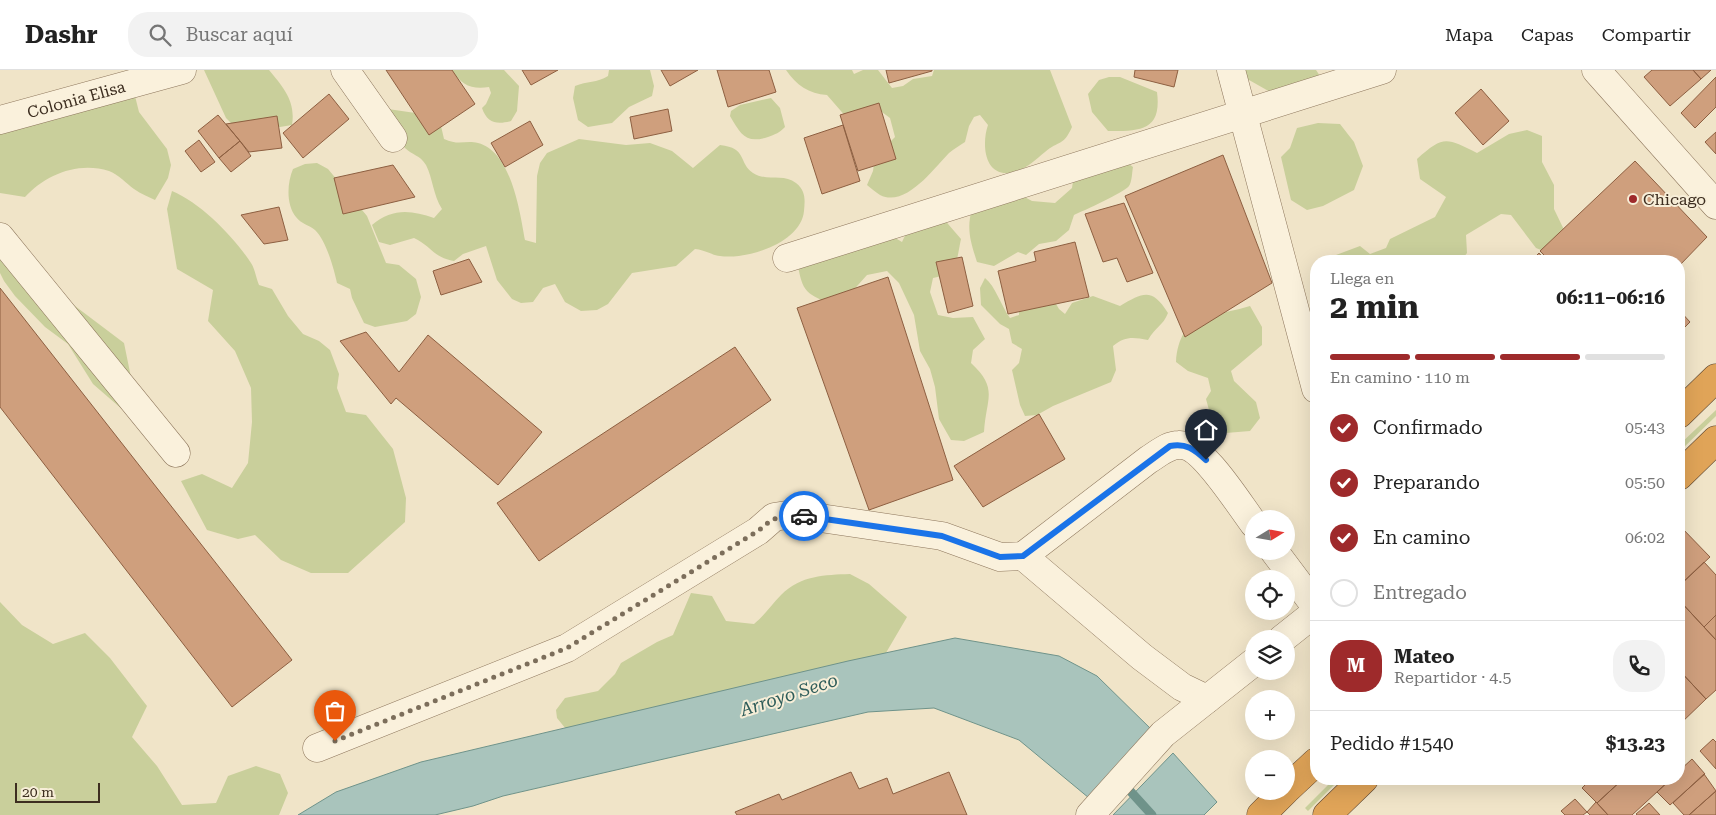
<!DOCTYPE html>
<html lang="es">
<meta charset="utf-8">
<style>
body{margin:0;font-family:"Roboto Serif",serif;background:#f2f2f2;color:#222;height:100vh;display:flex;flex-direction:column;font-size:19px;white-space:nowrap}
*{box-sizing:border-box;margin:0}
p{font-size:16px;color:#767676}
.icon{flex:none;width:28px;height:28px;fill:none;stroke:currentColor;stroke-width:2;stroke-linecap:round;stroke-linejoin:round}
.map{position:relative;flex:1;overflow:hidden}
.panel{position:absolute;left:1310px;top:185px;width:375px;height:530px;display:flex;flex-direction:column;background:#fff;border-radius:20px;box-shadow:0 5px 20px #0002}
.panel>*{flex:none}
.needle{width:32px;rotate:79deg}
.tools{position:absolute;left:1245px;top:440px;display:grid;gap:10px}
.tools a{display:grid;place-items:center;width:50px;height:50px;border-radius:50%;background:#fff;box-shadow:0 5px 20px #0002;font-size:25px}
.scale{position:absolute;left:15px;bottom:12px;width:85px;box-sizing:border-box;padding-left:5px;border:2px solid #3d2e20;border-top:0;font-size:14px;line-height:18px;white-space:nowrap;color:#3d2e20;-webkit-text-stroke:4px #f7eed8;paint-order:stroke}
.pin{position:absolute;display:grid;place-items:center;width:42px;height:42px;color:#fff;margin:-51px -21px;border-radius:50% 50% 50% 0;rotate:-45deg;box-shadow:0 0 5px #0007}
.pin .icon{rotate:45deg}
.courier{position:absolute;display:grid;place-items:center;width:50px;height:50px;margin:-25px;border:4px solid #1a73e8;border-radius:50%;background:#fff;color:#222;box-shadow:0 1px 6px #0007}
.head em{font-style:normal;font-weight:700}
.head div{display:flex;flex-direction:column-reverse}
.head{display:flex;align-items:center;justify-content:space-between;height:85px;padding:0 20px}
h1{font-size:32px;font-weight:700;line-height:38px}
.bar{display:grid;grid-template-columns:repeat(4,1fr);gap:8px 5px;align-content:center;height:60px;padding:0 20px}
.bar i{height:6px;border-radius:4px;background:#e0e0e0}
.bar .current{background:#9e2a2b}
.bar p{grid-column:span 4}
.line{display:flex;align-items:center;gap:12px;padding:0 20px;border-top:1px solid #e0e0e0}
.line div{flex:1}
.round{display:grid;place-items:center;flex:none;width:52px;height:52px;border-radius:20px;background:#f2f2f2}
ol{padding:0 20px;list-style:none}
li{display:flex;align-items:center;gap:15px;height:55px}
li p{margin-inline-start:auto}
li .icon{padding:5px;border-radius:50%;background:#9e2a2b;color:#fff;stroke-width:4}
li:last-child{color:#767676}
li i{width:28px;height:28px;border:2px solid #e0e0e0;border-radius:50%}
header{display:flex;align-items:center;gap:30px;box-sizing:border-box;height:70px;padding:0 25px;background:#fff;border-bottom:1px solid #e0e0e0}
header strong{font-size:24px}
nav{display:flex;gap:28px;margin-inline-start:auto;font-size:18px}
.search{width:350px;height:45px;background:#f2f2f2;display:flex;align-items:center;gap:12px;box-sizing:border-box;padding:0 18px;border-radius:20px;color:#767676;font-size:19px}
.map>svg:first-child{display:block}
.green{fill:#c9cf9b}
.water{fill:#a9c4bc;stroke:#6f938a}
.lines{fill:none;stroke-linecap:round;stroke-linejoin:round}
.stream{stroke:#6f938a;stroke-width:9}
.building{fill:#cf9f7d;stroke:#8d5f41}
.minor-casing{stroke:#8d765c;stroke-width:29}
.highway-casing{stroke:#5b4430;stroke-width:29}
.minor{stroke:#faf1dc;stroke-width:28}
.highway{stroke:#e0a458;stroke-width:28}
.done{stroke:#7c6e5b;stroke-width:5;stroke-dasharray:0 9}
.route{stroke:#1a73e8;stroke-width:6}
.poi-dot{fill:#9e2a2b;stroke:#f7eed8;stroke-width:2}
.labels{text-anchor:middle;stroke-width:4;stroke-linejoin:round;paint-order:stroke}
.street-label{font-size:16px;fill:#3d2e20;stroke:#f7eed8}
.poi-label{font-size:16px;fill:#3d2e20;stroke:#f7eed8;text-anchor:start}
.water-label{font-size:18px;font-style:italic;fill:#2f5d5a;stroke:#f7eed8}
</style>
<header>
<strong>Dashr</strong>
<div class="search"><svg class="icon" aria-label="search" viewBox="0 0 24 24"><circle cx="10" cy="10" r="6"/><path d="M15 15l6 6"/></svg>Buscar aquí</div>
<nav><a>Mapa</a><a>Capas</a><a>Compartir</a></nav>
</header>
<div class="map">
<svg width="1716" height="745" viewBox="0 0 1716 745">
<rect width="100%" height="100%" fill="#f0e4c8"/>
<!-- green -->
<path class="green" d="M204 0H269C283 17 296 31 292 55L280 57 257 53 234 56 226 48Z
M452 0H504L519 16 517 41 511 51C497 55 487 53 482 38L486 34 491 23 489 17C472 20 461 15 452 0Z
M609 0H650L654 16 652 26 629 37 612 53 588 57 578 50 573 28 575 16C587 11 597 13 608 6Z
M786 0H852L854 4 863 0H878L892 18 903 16 913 9 932 6 934 0H1050L1072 57C1063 77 1059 70 1045 82 1034 91 1024 101 1009 103 983 105 982 72 988 55L980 45 974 47 969 56 965 72C960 75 954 79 949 83 934 98 906 138 880 125 875 122 871 118 867 115L873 101 875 87 895 67 890 48 878 39 847 48 827 25C809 24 796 15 786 0Z
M1241 0H1316L1322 9 1274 24 1242 6Z
M1109 7H1120L1157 22C1162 61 1140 61 1108 61L1092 42 1088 24 1099 10Z
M134 22 139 42 167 79 171 95 168 108 155 130C149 127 141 124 134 119 127 114 118 104 109 101 78 91 45 105 25 127L0 123V57Z
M771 28 780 38 785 57C779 63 776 64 768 67 746 74 741 65 730 46L731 41 740 35Z
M388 39 436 46 441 56 444 69C459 76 465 70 478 73 512 82 520 143 525 170L536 173 537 106 540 93 547 83 579 69 626 75 650 73 672 81 693 98 720 75C748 78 738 93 753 103 767 112 783 103 796 113 806 121 805 130 804 141 801 173 747 190 720 186 711 185 706 180 695 179L676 196 632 203 608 234 597 240 581 241 565 232 555 214 543 218 533 232 521 233 512 229 497 210 486 176 463 184 454 191C434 188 430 175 414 168L390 175 379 172 372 155C392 138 411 140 434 148L442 139C433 125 433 109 426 95 420 85 412 85 405 78 395 68 393 52 388 39Z
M1318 53 1340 54 1354 72 1363 96 1354 120 1323 136 1307 140 1291 130 1281 87 1290 78 1297 58Z
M1527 60 1542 66V92L1554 115V139L1567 166 1551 184 1536 178 1511 145 1501 144 1466 165 1467 183 1461 191H1326L1328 188 1360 176 1370 184 1386 178 1390 169 1435 147 1446 127 1420 109 1417 89C1444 65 1446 68 1477 83L1509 64Z
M1122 89 1133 97C1132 102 1132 112 1129 116 1125 122 1083 141 1074 145L1069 160 1056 171 1039 174 1026 185 1018 182 994 196 977 192C971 173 966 159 972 139L1019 124 1032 131 1055 133 1072 118 1074 104Z
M317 93 328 99 367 146 386 193 399 195 416 209 421 227 416 244 407 251 375 257 364 253 352 228 350 219 337 213C334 199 326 170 315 160 309 155 301 154 296 147 286 135 287 113 293 99L305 94Z
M172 121C201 133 234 167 251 193 255 199 256 208 259 215L272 219 288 246 303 264 319 271 330 280 339 304 337 318 346 342 366 345 393 379 406 428 405 452 348 503H311L281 490 255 465 238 469 207 460 181 411 202 404 232 418 248 393 252 352 251 318 235 281 208 251 213 220 177 199 167 139Z
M942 147 961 169C956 191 959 203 933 208L930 222 938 245 953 248 973 247 985 269 973 280 971 293C999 319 986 328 984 362L964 371 951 370 939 349 935 317 930 299 920 281 914 245 899 213 887 201 867 205 849 225 831 234C803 223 802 219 797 190L887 163 902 172 910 155Z
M0 160 71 233 124 273 134 322 123 340 93 314 68 274 45 257 15 226 4 211 0 203Z
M985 208C996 217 1000 234 1010 248L1019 245V233L1049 222 1059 239 1065 244 1072 233 1093 226 1120 236C1144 222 1152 218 1168 243 1163 256 1155 257 1148 270 1133 267 1125 266 1113 276L1116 300 1111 312 1053 336 1037 345 1025 346 1020 335 1012 300 1019 293 1022 279 1012 273 1009 259 1000 254 981 235 980 218Z
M1250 236 1262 257V275L1231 301 1234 311 1256 332 1260 348 1250 361 1226 363 1212 351 1206 329 1211 321 1208 308 1188 301 1176 292C1180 241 1212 248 1250 236Z
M1716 340V346L1679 382V375Z
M850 504 869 514 907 547 880 593 570 664 557 648 556 640 565 628 598 621 615 604 621 593 657 572 673 565 691 523 712 526 726 551 754 554C765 545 771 535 781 525 801 505 825 505 850 504Z
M0 532 22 555 53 574 85 563 110 588 147 636 132 667 157 696 182 735 216 733 228 706 256 696 280 704 288 723 279 745H0Z
M1334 709H1340L1308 741 1305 738Z"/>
<!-- water -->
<path class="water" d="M955 568 1059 586 1097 606 1153 661 1089 728 1019 670 934 638 868 642 503 726 473 736 435 745H298L336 722 421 692 848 591Z
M1173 683 1217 732 1204 745H1113Z"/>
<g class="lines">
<!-- stream -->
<path class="stream" d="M1122 712 1152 745"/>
</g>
<!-- building -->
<path class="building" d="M386 0H452L475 34 429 65Z
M522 0H558L531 15Z
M661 0H698L670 16Z
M717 0H769L776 22 728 37Z
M886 0H932V1L889 13Z
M1135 0H1178L1174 17 1134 7Z
M1652 0H1693L1701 9 1670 36 1644 7Z
M1693 0H1711L1701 9Z
M1716 7V37L1695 58 1681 43Z
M1481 19 1509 51 1483 75 1455 43Z
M329 24 349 49 303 88 283 63Z
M879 33 896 89 858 101 840 45Z
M668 39 672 61 634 69 630 47Z
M218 45 240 71 219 88 198 61Z
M277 46 282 78 249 82 226 54Z
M530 51 543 75 505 97 491 73Z
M843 55 860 111 822 124 804 68Z
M1716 62V84L1705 72Z
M199 70 215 92 201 102 185 81Z
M240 71 251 86 231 102 219 88Z
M1223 85 1272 213 1185 267 1125 126Z
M1635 91 1707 167 1679 196V191H1550L1540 181Z
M393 95 415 127 343 144 334 108Z
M1124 133 1153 203 1127 212 1117 188 1103 192 1085 144Z
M279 137 288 170 264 174 241 145Z
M1075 172 1089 227 1008 244 998 201 1036 191 1034 182Z
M1539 183 1546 191H1531Z
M962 187 973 236 948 243 936 192Z
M469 189 482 212 441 225 433 201Z
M888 207 953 410 869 440 797 238Z
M0 218 292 590 232 637 0 337Z
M1679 240 1690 252 1679 263Z
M366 262 399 302 428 265 542 362 498 415 396 328 391 334 340 271Z
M735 277 771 330 539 491 497 433Z
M1039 344 1065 389 983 437 954 396Z
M1679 455 1710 487 1679 516Z
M1704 492 1716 505V545L1704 557 1679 530V516Z
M1679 530 1716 570V620L1706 629 1679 600Z
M1716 545V570L1704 557Z
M1679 600 1706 629 1679 655Z
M1713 669 1716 672V699L1700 681Z
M1692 689 1705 704 1670 735 1657 722 1671 709H1679V701Z
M851 702 859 719 887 708 893 724 949 702 967 745H737L735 742 779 724 782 730Z
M1704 704 1716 721 1689 745H1684L1673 733Z
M1591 709H1623L1597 733 1582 718Z
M1623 709H1671L1632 745H1608L1597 733Z
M1716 721V745H1689Z
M1575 729 1587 742 1583 745H1565L1561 741Z
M1596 732 1597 733 1608 745H1590L1587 742Z
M1649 733 1660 745H1637L1636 744Z"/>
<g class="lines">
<!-- minor casing -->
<g class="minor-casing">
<g id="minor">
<path d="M345 0 393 68"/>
<path d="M1231 0 1316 319"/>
<path d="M1596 0 1716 135"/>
<path id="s1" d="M0 50 182 0"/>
<path d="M0 167 176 383"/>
<path d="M787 188 1382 0"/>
<path d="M1274 481 1316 537"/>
<path d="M1023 486 1142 587 1182 617 1207 629"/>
<path d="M1282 569 1316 542"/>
<path d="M317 678 567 578 758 461 774 447 793 444 942 466 1000 487 1023 486 1148 390C1158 384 1167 375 1179 375 1202 373 1240 436 1254 454"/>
<path d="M1090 745 1163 664 1254 592"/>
</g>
</g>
<!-- highway casing -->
<g class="highway-casing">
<path id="highway" d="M1679 344 1716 308
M1679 406 1716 370
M1286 720 1316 692
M1261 745 1285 721
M1327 745 1364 709"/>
</g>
<!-- minor -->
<use href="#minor" class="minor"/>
<!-- highway -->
<use href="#highway" class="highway"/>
</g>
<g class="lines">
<!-- done -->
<path class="done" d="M335 671 567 578 758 461C774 447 782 443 804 446"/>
<!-- route -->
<path class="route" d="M804 446 942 466 1000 487 1023 486 1170 376C1186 373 1194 379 1206 390"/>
</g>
<!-- markers -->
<circle class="poi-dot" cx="1633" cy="129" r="5"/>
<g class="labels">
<!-- street labels -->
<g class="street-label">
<text dy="6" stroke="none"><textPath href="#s1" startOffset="79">Colonia Elisa</textPath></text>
</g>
<!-- poi labels -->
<g class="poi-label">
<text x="1643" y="135">Chicago</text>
</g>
<!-- water labels -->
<g class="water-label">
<text transform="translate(789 625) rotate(-18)" y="6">Arroyo Seco</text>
</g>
</g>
</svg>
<div class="tools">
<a><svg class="needle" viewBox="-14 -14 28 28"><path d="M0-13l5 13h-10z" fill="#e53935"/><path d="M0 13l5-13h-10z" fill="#767676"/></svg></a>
<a><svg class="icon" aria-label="locate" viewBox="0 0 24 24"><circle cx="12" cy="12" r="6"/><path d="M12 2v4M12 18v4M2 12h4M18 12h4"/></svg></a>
<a><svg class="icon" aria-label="layers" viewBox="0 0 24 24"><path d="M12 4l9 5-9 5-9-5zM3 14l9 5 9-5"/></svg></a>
<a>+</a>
<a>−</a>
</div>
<div class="scale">20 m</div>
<div class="pin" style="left:335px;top:671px;background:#ea580c"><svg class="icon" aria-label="bag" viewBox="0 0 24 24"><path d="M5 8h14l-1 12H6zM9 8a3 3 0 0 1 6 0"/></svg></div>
<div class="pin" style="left:1206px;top:390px;background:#1f2937"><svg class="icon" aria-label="home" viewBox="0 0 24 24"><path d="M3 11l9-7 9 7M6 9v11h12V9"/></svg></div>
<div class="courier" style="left:804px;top:446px"><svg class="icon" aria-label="car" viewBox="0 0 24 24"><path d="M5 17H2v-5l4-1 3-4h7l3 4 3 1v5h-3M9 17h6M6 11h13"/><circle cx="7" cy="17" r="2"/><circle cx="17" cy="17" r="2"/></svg></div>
<section class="panel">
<div class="head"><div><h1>2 min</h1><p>Llega en</p></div><em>06:11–06:16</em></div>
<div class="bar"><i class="current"></i><i class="current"></i><i class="current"></i><i></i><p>En camino · 110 m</p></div>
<ol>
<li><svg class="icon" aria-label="check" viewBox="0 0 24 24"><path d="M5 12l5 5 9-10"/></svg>Confirmado<p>05:43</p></li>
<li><svg class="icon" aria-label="check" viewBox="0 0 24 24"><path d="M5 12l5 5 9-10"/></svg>Preparando<p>05:50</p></li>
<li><svg class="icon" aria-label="check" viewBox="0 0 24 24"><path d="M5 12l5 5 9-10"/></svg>En camino<p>06:02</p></li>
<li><i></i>Entregado</li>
</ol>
<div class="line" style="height:90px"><b class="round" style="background:#9e2a2b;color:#fff">M</b><div><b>Mateo</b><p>Repartidor · 4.5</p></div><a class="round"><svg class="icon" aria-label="phone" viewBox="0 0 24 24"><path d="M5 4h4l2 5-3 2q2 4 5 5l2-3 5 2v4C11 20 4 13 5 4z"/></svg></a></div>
<div class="line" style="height:65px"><div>Pedido #1540</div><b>$13.23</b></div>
</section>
</div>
